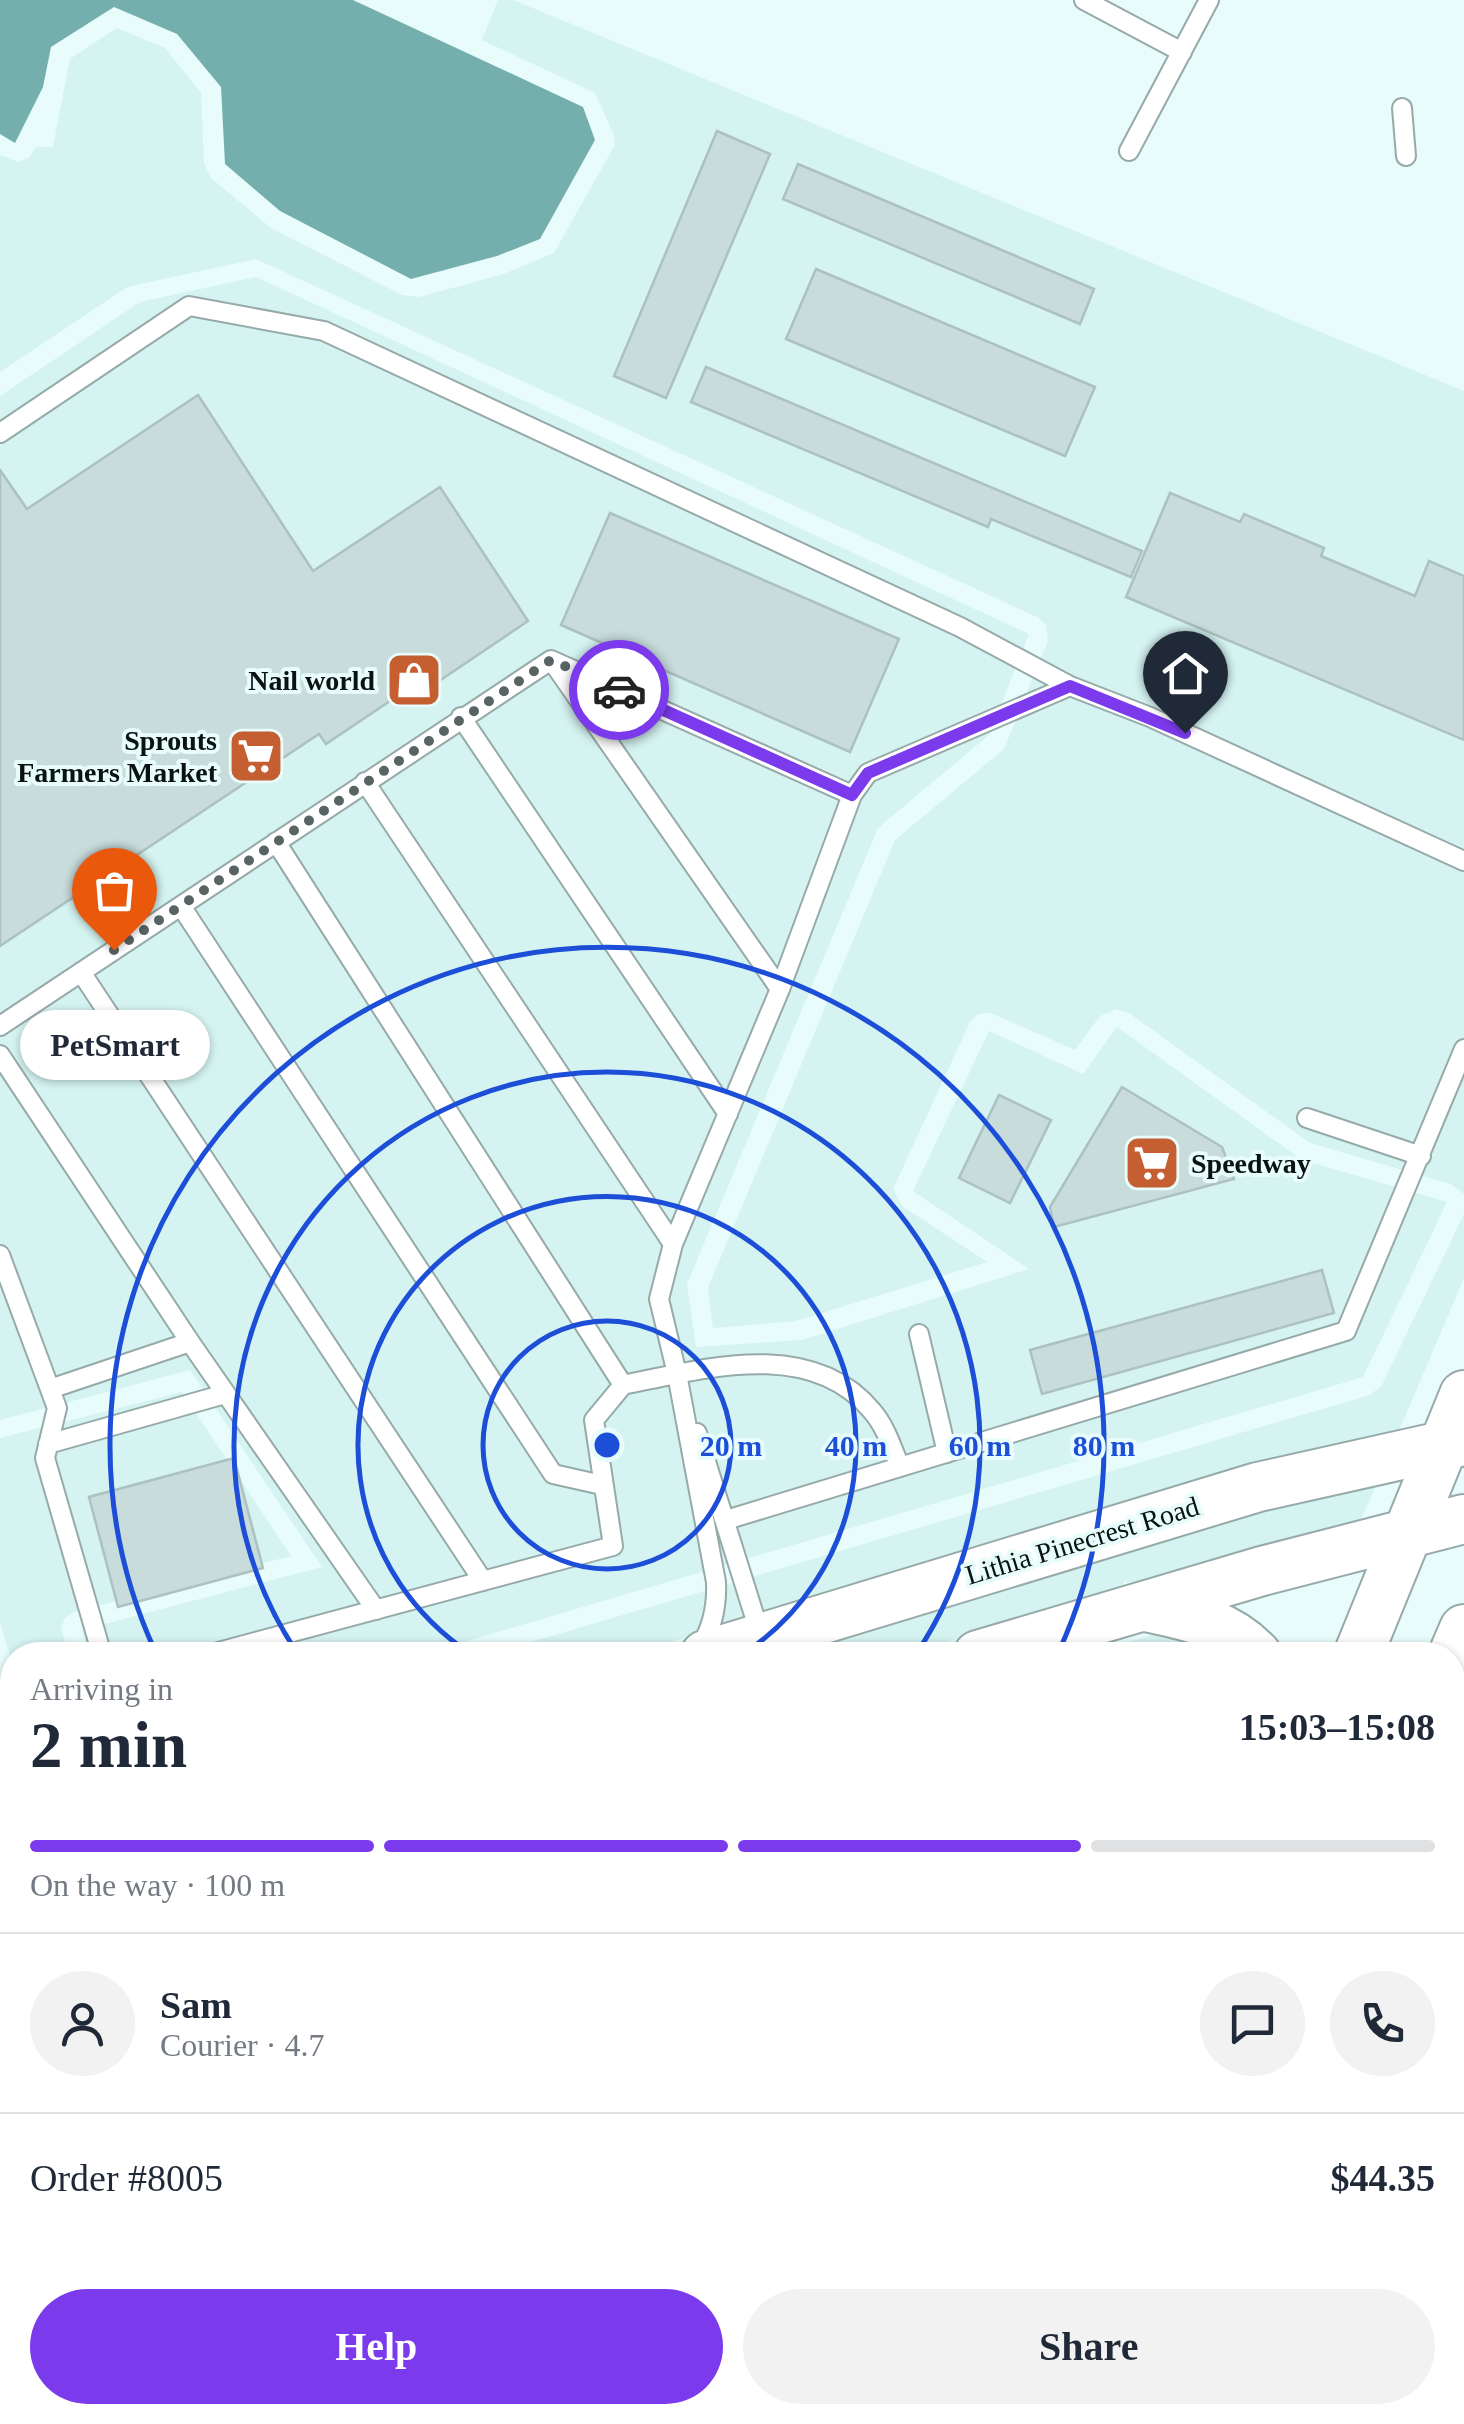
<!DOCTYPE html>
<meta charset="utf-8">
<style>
body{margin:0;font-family:Georgia,serif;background:#f2f2f3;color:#1f2937;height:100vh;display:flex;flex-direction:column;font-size:38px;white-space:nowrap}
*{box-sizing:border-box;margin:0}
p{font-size:32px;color:#747a83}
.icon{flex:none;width:55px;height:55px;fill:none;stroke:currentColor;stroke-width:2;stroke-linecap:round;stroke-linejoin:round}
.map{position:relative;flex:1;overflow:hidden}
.details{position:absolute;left:0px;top:1642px;width:1465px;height:782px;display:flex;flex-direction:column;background:#fff;border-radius:40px 40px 0 0;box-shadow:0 2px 8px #0004}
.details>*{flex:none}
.pin{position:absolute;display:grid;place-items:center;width:85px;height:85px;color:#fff;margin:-102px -42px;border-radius:50% 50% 50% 0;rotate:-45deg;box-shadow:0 0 10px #0007}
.pin .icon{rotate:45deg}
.courier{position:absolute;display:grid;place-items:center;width:100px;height:100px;margin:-50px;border:8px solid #7c3aed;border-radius:50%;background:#fff;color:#222;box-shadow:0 2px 12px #0007}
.bubble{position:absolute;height:70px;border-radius:35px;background:#fff;box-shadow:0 2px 8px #0004;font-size:32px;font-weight:600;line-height:70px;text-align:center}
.headline em{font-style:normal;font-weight:600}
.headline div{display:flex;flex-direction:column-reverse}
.headline{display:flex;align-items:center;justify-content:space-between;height:170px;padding:0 30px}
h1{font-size:65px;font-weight:600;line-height:75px}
.bar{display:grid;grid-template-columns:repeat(4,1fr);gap:15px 10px;align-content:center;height:120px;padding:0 30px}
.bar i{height:12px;border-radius:8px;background:#e0e1e3}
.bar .on{background:#7c3aed}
.bar p{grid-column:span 4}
.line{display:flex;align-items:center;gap:25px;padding:0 30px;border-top:2px solid #e0e1e3}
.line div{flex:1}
.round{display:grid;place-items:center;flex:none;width:105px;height:105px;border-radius:52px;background:#f2f2f3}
.cta{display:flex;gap:20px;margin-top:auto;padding:20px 30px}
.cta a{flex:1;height:115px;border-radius:60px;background:#7c3aed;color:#fff;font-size:40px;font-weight:600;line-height:115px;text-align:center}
.cta a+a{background:#f2f2f3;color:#1f2937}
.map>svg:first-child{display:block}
.built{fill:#d4f3f1}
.green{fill:#b6e9e6}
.water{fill:#75afad}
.building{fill:#c7dcdb;stroke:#acc1c0;stroke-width:2.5}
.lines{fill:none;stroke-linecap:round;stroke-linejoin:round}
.service-casing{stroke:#96aaa9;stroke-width:22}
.minor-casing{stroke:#96aaa9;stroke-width:38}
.tertiary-casing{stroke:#96aaa9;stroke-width:45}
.secondary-casing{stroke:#96aaa9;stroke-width:52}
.service{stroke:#fff;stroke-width:18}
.minor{stroke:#fff;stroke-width:32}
.tertiary{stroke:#fff;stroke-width:40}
.secondary{stroke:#fff;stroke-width:48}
.done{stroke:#586464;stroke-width:10;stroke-dasharray:0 18}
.route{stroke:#7c3aed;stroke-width:12}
.ring{fill:none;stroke:#1d4ed8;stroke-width:5}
.labels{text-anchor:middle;stroke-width:8;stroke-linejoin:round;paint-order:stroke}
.poi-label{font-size:28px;font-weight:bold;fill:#0b1212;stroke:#e7fcfb;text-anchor:end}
.street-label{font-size:28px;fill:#0b1212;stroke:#e7fcfb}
.centre{fill:#1d4ed8;stroke:#e7fcfb;stroke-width:5}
.ring-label{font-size:30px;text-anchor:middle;font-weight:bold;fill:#1d4ed8;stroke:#e7fcfb;stroke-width:8;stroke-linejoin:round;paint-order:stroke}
</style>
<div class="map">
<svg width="1464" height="2424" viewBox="0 0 1464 2424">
<rect width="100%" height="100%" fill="#e7fcfb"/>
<!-- built -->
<path class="built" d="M498 0H513L1464 391V1194L1451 1184 1310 1143 1129 1013 1116 1009 1100 1016 1075 1050 991 1013 978 1014 970 1022 893 1189 902 1206 987 1262 796 1321 713 1328 708 1288 895 840 1004 749 1048 641 1046 625 1037 617 256 259 127 287 0 372V155L18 162 30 157 36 147H53L70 59 117 28 165 48 201 93 204 163 211 178 271 228 402 295 419 297 504 274 554 253 615 145 614 135 595 93 482 40Z
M256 277 1029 634 989 735 878 828 687 1284 696 1347 802 1340 1029 1269 913 1191 989 1031 1083 1074 1117 1027 1302 1160 1447 1202 1363 1377 420 1655H89L82 1630 322 1567 190 1370 0 1420V396L140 302Z
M1464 1214V1278L1398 1433 752 1616 631 1655H487L1370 1395 1382 1385Z
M182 1392 291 1556 74 1612 65 1618 61 1628 69 1655H12V1663L0 1621V1438Z
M1377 1483 1360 1522 1140 1584 1124 1581 1122 1590 902 1655H779L1266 1508Z
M1169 1630 1239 1655H1084Z
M0 1784 12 1818V1870L0 1874Z
M12 1917V2061L0 2056V1921Z
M0 2076 12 2081V2412L1015 2413 1010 2424H0Z"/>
<!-- green -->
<path class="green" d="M1453 1816 1464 1821V2424H1152L1157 2412H1452Z"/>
<!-- water -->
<path class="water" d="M0 0H353L583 107 595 140 540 239 497 256 411 279 280 211 225 164 221 87 177 34 114 7 51 47 43 87 15 143 0 134Z"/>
<!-- building -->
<path class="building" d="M717 131 770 154 666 398 614 376Z
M798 164 1094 289 1080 324 783 199Z
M816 269 1095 387 1065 456 786 339Z
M706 367 1142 551 1131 577 991 519 988 527 691 402Z
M198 395 313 571 440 487 528 621 402 706 396 697 326 744 319 734 0 946V470L27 509Z
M1170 493 1240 522 1244 514 1324 548 1321 556 1415 596 1429 561 1464 576V740L1126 597Z
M610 513 899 639 850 752 561 625Z
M1122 1087 1222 1147 1234 1179 1054 1227 1050 1207Z
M999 1095 1051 1120 1010 1203 959 1178Z
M1322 1270 1334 1313 1042 1394 1030 1350Z
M234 1458 263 1568 118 1607 89 1497Z
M667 2412H851L878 2424H663Z"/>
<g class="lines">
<!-- service casing -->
<g class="service-casing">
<path id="service" d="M1084 0 1182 52
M1402 108 1406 156
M1129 151 1209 0
M0 433 189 306 324 331 960 627 1070 686 1150 717 1464 861
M552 661 780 989
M461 717 728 1114
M365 782 673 1244
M852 795 868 773 1070 686
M276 842 623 1385
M181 906 553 1474 602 1485
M81 972 483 1581
M0 1026 551 660 852 795 780 989 673 1244 659 1299 677 1374 716 1582C717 1605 713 1627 700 1647
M0 1055 190 1342 376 1610
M1307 1118 1421 1156
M0 1255 57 1408 45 1458 102 1655
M919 1334 947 1453
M50 1389 190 1342
M697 1433 761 1637
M48 1444 225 1394
M726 1520 1346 1331 1464 1049
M207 1655 613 1546 594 1420 623 1385C702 1369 811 1337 872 1411 886 1427 892 1448 900 1467
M0 2120 12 2125
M1452 2211 1464 2198
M286 2424 291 2412
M401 2424 405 2412
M563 2424 568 2412"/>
</g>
<!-- minor casing -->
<g class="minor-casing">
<path id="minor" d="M1452 1791 1464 1796"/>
</g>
<!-- tertiary casing -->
<g class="tertiary-casing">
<path id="tertiary" d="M0 1704 12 1746"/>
</g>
<!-- secondary casing -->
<g class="secondary-casing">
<path id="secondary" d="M1146 1607C1188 1616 1227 1623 1257 1655
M705 1655 1258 1487 1464 1441
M978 1655 1262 1571 1464 1519
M1358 1655 1464 1395
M1452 1657 1464 1629
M0 1897 12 1894
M1036 2424 1041 2412
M1141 2424 1146 2412"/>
</g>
<!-- service -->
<use href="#service" class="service"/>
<!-- minor -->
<use href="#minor" class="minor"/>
<!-- tertiary -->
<use href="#tertiary" class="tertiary"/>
<!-- secondary -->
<use href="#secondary" class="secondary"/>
</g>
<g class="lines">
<!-- done -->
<path class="done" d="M114 950 551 660 619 690"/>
<!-- route -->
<path class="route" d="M619 690 852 795 868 773 1070 686 1185 733"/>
</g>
<!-- distance rings -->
<g class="ring">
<circle cx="607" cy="1445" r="124"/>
<path d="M471 1654A249 249 0 1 1 743 1654"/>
<path d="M298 1654A373 373 0 1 1 916 1654"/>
<path d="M155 1651A497 497 0 1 1 1059 1651"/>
</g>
<!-- icons -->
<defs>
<g id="shop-square" transform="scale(2.875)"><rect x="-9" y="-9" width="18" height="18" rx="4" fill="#c55e31" stroke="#e7fcfb"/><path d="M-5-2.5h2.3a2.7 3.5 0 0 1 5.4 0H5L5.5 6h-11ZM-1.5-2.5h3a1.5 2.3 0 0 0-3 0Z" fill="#fff"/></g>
<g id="supermarket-square" transform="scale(2.875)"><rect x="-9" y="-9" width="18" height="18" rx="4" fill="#c55e31" stroke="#e7fcfb"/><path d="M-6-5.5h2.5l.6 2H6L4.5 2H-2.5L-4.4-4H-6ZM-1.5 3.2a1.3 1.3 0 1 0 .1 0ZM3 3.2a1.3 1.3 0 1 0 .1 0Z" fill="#fff"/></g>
</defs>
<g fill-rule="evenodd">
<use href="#shop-square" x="414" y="680"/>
<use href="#supermarket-square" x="256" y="756"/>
<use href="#supermarket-square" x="1152" y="1163"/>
</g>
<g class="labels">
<!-- poi labels -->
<g class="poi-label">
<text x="375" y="690">Nail world</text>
<text x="217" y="750">Sprouts<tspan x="217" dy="32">Farmers Market</tspan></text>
<text x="1191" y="1173" text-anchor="start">Speedway</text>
</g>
<!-- street labels -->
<g class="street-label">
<text transform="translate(1082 1540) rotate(-17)" y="10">Lithia Pinecrest Road</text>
</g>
</g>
<circle cx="607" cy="1445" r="15" class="centre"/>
<g class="ring-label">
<text x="731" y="1456">20 m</text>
<text x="856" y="1456">40 m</text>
<text x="980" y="1456">60 m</text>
<text x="1104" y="1456">80 m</text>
</g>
</svg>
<div class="pin" style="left:114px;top:950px;background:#ea580c"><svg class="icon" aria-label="bag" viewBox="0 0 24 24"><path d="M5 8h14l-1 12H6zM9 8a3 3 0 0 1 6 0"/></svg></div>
<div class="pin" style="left:1185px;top:733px;background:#1f2937"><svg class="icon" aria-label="home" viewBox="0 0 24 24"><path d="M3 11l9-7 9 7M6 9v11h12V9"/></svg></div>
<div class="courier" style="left:619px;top:690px"><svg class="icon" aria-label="car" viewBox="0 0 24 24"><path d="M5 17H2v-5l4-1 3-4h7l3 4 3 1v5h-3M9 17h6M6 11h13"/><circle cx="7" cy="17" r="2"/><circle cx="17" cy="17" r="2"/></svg></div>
<div class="bubble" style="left:20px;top:1010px;width:190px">PetSmart</div>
<section class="details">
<div class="headline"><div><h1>2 min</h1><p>Arriving in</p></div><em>15:03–15:08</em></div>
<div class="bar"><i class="on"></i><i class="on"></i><i class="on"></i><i></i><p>On the way · 100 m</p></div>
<div class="line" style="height:180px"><a class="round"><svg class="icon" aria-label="person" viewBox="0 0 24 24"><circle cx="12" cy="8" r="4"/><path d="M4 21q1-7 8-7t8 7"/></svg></a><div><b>Sam</b><p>Courier · 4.7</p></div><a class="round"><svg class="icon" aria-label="chat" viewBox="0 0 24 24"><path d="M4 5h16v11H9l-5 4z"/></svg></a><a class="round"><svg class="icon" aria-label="phone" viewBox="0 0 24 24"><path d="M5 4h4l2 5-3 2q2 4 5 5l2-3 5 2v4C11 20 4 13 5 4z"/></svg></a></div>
<div class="line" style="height:130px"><div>Order #8005</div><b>$44.35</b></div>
<div class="cta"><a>Help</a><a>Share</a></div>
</section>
</div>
